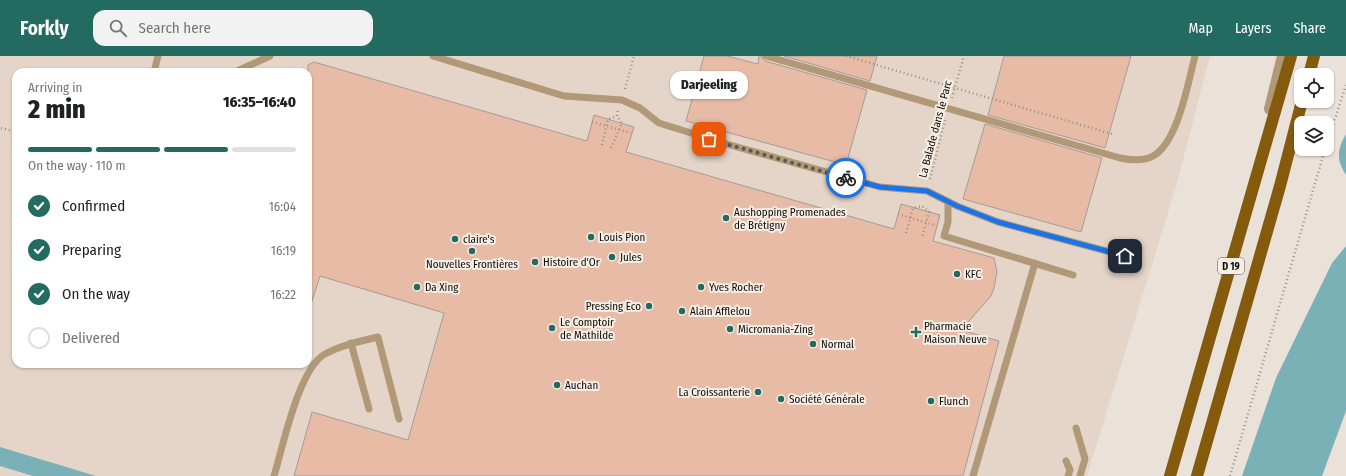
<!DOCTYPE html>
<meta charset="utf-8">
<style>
body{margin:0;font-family:"Fira Sans Condensed",sans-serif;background:#f2f2f2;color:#202124;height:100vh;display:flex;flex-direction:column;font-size:15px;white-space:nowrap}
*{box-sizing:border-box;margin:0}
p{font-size:13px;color:#757577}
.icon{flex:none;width:22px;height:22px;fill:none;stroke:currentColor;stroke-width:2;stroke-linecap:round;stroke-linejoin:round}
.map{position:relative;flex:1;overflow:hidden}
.details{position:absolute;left:12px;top:12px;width:300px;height:300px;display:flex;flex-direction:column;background:#fff;border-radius:12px;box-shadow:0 1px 3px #0004}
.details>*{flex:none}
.controls{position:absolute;left:1294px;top:12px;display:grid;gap:8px}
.controls a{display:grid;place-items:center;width:40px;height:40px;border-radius:8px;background:#fff;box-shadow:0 1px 3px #0004;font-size:20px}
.pin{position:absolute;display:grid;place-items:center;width:34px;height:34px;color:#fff;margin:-17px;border-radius:8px;box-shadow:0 2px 6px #0006}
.courier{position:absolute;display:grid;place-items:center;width:40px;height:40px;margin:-20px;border:3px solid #1a73e8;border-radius:50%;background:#fff;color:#222;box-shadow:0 1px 5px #0007}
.bubble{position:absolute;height:28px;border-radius:12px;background:#fff;box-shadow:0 1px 3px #0004;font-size:13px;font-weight:800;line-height:28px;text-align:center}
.headline em{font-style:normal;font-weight:800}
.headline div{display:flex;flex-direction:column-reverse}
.headline{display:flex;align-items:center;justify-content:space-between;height:68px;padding:0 16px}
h1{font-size:26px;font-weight:800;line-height:30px}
.bar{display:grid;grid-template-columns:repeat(4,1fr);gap:6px 4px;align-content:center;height:48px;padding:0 16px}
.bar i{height:5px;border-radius:3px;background:#e0e0e0}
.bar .active{background:#236b61}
.bar p{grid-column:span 4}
ol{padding:0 16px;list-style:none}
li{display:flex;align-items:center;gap:12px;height:44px}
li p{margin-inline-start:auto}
li .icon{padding:4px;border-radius:50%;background:#236b61;color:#fff;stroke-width:4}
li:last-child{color:#757577}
li i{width:22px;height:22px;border:2px solid #e0e0e0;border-radius:50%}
header{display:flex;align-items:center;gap:24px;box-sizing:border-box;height:56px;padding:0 20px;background:#236b61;color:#fff}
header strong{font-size:19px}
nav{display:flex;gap:22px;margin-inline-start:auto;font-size:14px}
.search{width:280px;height:36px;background:#f2f2f2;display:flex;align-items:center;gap:10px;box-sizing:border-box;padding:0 14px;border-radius:12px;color:#757577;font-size:15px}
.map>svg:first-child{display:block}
.built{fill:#e5d5c8;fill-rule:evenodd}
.water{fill:#79b1b6}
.building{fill:#e7bba6;stroke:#a69b96}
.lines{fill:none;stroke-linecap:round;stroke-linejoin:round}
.path{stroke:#98918a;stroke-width:2.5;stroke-dasharray:1 3;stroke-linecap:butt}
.service{stroke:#b19978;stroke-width:7}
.minor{stroke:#b19978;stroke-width:12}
.primary{stroke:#845b0d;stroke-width:12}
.done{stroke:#5b5751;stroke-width:4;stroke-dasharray:0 7.2}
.route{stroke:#1a73e8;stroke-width:5}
.poi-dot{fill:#236b61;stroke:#f7eee5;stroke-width:1.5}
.labels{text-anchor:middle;stroke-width:4;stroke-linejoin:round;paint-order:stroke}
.shield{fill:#f7eee5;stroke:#54504b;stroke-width:1}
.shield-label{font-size:10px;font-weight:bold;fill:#0e0c09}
.street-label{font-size:11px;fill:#0e0c09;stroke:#f7eee5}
.poi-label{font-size:11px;fill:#0e0c09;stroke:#f7eee5;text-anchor:start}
</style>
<header>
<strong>Forkly</strong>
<div class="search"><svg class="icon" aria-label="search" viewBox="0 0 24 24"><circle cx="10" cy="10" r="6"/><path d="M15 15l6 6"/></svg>Search here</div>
<nav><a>Map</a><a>Layers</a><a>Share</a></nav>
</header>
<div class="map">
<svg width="1346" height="420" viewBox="0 0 1346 420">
<rect width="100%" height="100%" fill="#eae1d8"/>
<!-- built -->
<path class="built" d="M0 0H1210L1177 127 1087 420H0ZM16 16H308V308H16Z"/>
<!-- water -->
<path class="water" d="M1346 78V119C1336 103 1337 94 1346 78Z
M1346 190V355L1322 420H1242L1276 322 1332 207Z
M0 391 96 420H33L0 410Z"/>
<!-- building -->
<path class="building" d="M704 0H727L758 8 759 0H761L765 5 867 34 846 109 686 65Z
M784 0H877L870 25Z
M1004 0H1131L1105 92 988 59Z
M314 6 587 85 594 59 634 71 626 96 894 173 901 148 940 159 933 185 994 202 997 216 994 232 991 240 961 274 999 285 963 420H294L312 356 408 384 444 257 320 220 311 248H308V9Z
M985 68 1102 102 1081 176 963 143Z"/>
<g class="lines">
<!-- path -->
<path class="path" d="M846 0 1112 78
M625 33 634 0
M952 42 964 0
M592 66 631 77
M1 72 16 76
M1327 87 1346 29
M602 89 608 63 617 60
M611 92 622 67 617 60 618 55
M930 123 945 64
M898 158 934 169
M906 177 913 152 922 150 929 156 922 182
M1230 420 1325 93"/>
<!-- service -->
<path class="service" d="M433 0 564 40 622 44 640 52 659 67 723 87 880 131 927 135 957 150 998 166 1125 200
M766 0 1120 102C1130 104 1143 106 1153 100 1178 86 1188 27 1195 0
M154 16 158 0
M235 16 270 0
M948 146V166L944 180 1073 219
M351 287 369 353
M1076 372 1085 403 1080 420
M1066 405 1070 414 1068 420
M274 420C283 390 299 312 325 298 342 289 360 285 378 281L399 363
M973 420 1035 207"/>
<!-- minor -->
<path class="minor" d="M1270 53 1283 0"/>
<!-- primary -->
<path class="primary" d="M1309 19 1314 0
M1170 420 1291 0
M1197 420 1280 130 1302 45"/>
</g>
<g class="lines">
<!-- done -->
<path class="done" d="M709 83 846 122"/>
<!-- route -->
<path class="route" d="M846 122 880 131 927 135 957 150 998 166 1125 200"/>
</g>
<!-- markers -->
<g class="poi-dot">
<circle cx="726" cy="162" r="4"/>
<circle cx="591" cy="181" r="4"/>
<circle cx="455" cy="183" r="4"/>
<circle cx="472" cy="195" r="4"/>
<circle cx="612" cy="201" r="4"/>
<circle cx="535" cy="206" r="4"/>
<circle cx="957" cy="218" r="4"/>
<circle cx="417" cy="231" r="4"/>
<circle cx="701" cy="231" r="4"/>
<circle cx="649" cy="250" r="4"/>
<circle cx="682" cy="255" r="4"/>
<circle cx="552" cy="272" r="4"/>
<circle cx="730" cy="273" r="4"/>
<path d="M914 270h4v4h4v4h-4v4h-4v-4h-4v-4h4z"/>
<circle cx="813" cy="288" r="4"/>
<circle cx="557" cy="329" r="4"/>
<circle cx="758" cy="336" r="4"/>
<circle cx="781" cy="343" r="4"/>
<circle cx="931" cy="345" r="4"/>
</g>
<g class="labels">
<!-- shield labels -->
<rect class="shield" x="1218" y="202" width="26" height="16" rx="3"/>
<g class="shield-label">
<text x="1231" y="214">D 19</text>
</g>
<!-- street labels -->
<g class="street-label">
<text transform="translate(935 73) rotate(-75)" y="4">La Balade dans le Parc</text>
</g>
<!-- poi labels -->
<g class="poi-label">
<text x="734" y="160">Aushopping Promenades<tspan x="734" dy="13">de Brétigny</tspan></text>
<text x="599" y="185">Louis Pion</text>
<text x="463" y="187">claire's</text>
<text x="620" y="205">Jules</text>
<text x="543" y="210">Histoire d'Or</text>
<text x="472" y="212" text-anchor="middle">Nouvelles Frontières</text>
<text x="965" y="222">KFC</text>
<text x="425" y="235">Da Xing</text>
<text x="709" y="235">Yves Rocher</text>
<text x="641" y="254" text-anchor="end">Pressing Eco</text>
<text x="690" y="259">Alain Afflelou</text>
<text x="560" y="270">Le Comptoir<tspan x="560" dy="13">de Mathilde</tspan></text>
<text x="924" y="274">Pharmacie<tspan x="924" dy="13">Maison Neuve</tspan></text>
<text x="738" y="277">Micromania-Zing</text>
<text x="821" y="292">Normal</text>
<text x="565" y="333">Auchan</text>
<text x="750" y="340" text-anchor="end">La Croissanterie</text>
<text x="789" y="347">Société Générale</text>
<text x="939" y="349">Flunch</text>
</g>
</g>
</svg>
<div class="controls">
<a><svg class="icon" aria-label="locate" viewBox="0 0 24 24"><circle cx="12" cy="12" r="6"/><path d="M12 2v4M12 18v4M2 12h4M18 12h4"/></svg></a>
<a><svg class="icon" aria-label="layers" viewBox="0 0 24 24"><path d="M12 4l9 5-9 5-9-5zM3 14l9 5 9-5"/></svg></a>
</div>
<div class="pin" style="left:709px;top:83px;background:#ea580c"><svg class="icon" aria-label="bag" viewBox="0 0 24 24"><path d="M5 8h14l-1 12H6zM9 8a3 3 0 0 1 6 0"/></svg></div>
<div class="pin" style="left:1125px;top:200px;background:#1f2937"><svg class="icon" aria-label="home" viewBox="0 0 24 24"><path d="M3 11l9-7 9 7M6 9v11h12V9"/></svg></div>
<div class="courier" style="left:846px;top:122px"><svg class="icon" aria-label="bike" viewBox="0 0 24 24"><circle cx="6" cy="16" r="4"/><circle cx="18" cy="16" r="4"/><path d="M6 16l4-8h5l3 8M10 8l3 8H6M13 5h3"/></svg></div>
<div class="bubble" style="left:670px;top:15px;width:78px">Darjeeling</div>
<section class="details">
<div class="headline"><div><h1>2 min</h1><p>Arriving in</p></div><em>16:35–16:40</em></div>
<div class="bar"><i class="active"></i><i class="active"></i><i class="active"></i><i></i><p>On the way · 110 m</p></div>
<ol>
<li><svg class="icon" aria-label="check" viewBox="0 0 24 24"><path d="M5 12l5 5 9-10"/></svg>Confirmed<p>16:04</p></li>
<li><svg class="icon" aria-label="check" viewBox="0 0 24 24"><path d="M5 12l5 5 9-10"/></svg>Preparing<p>16:19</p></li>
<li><svg class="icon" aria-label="check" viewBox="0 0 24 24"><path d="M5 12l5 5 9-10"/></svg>On the way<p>16:22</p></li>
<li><i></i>Delivered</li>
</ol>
</section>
</div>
